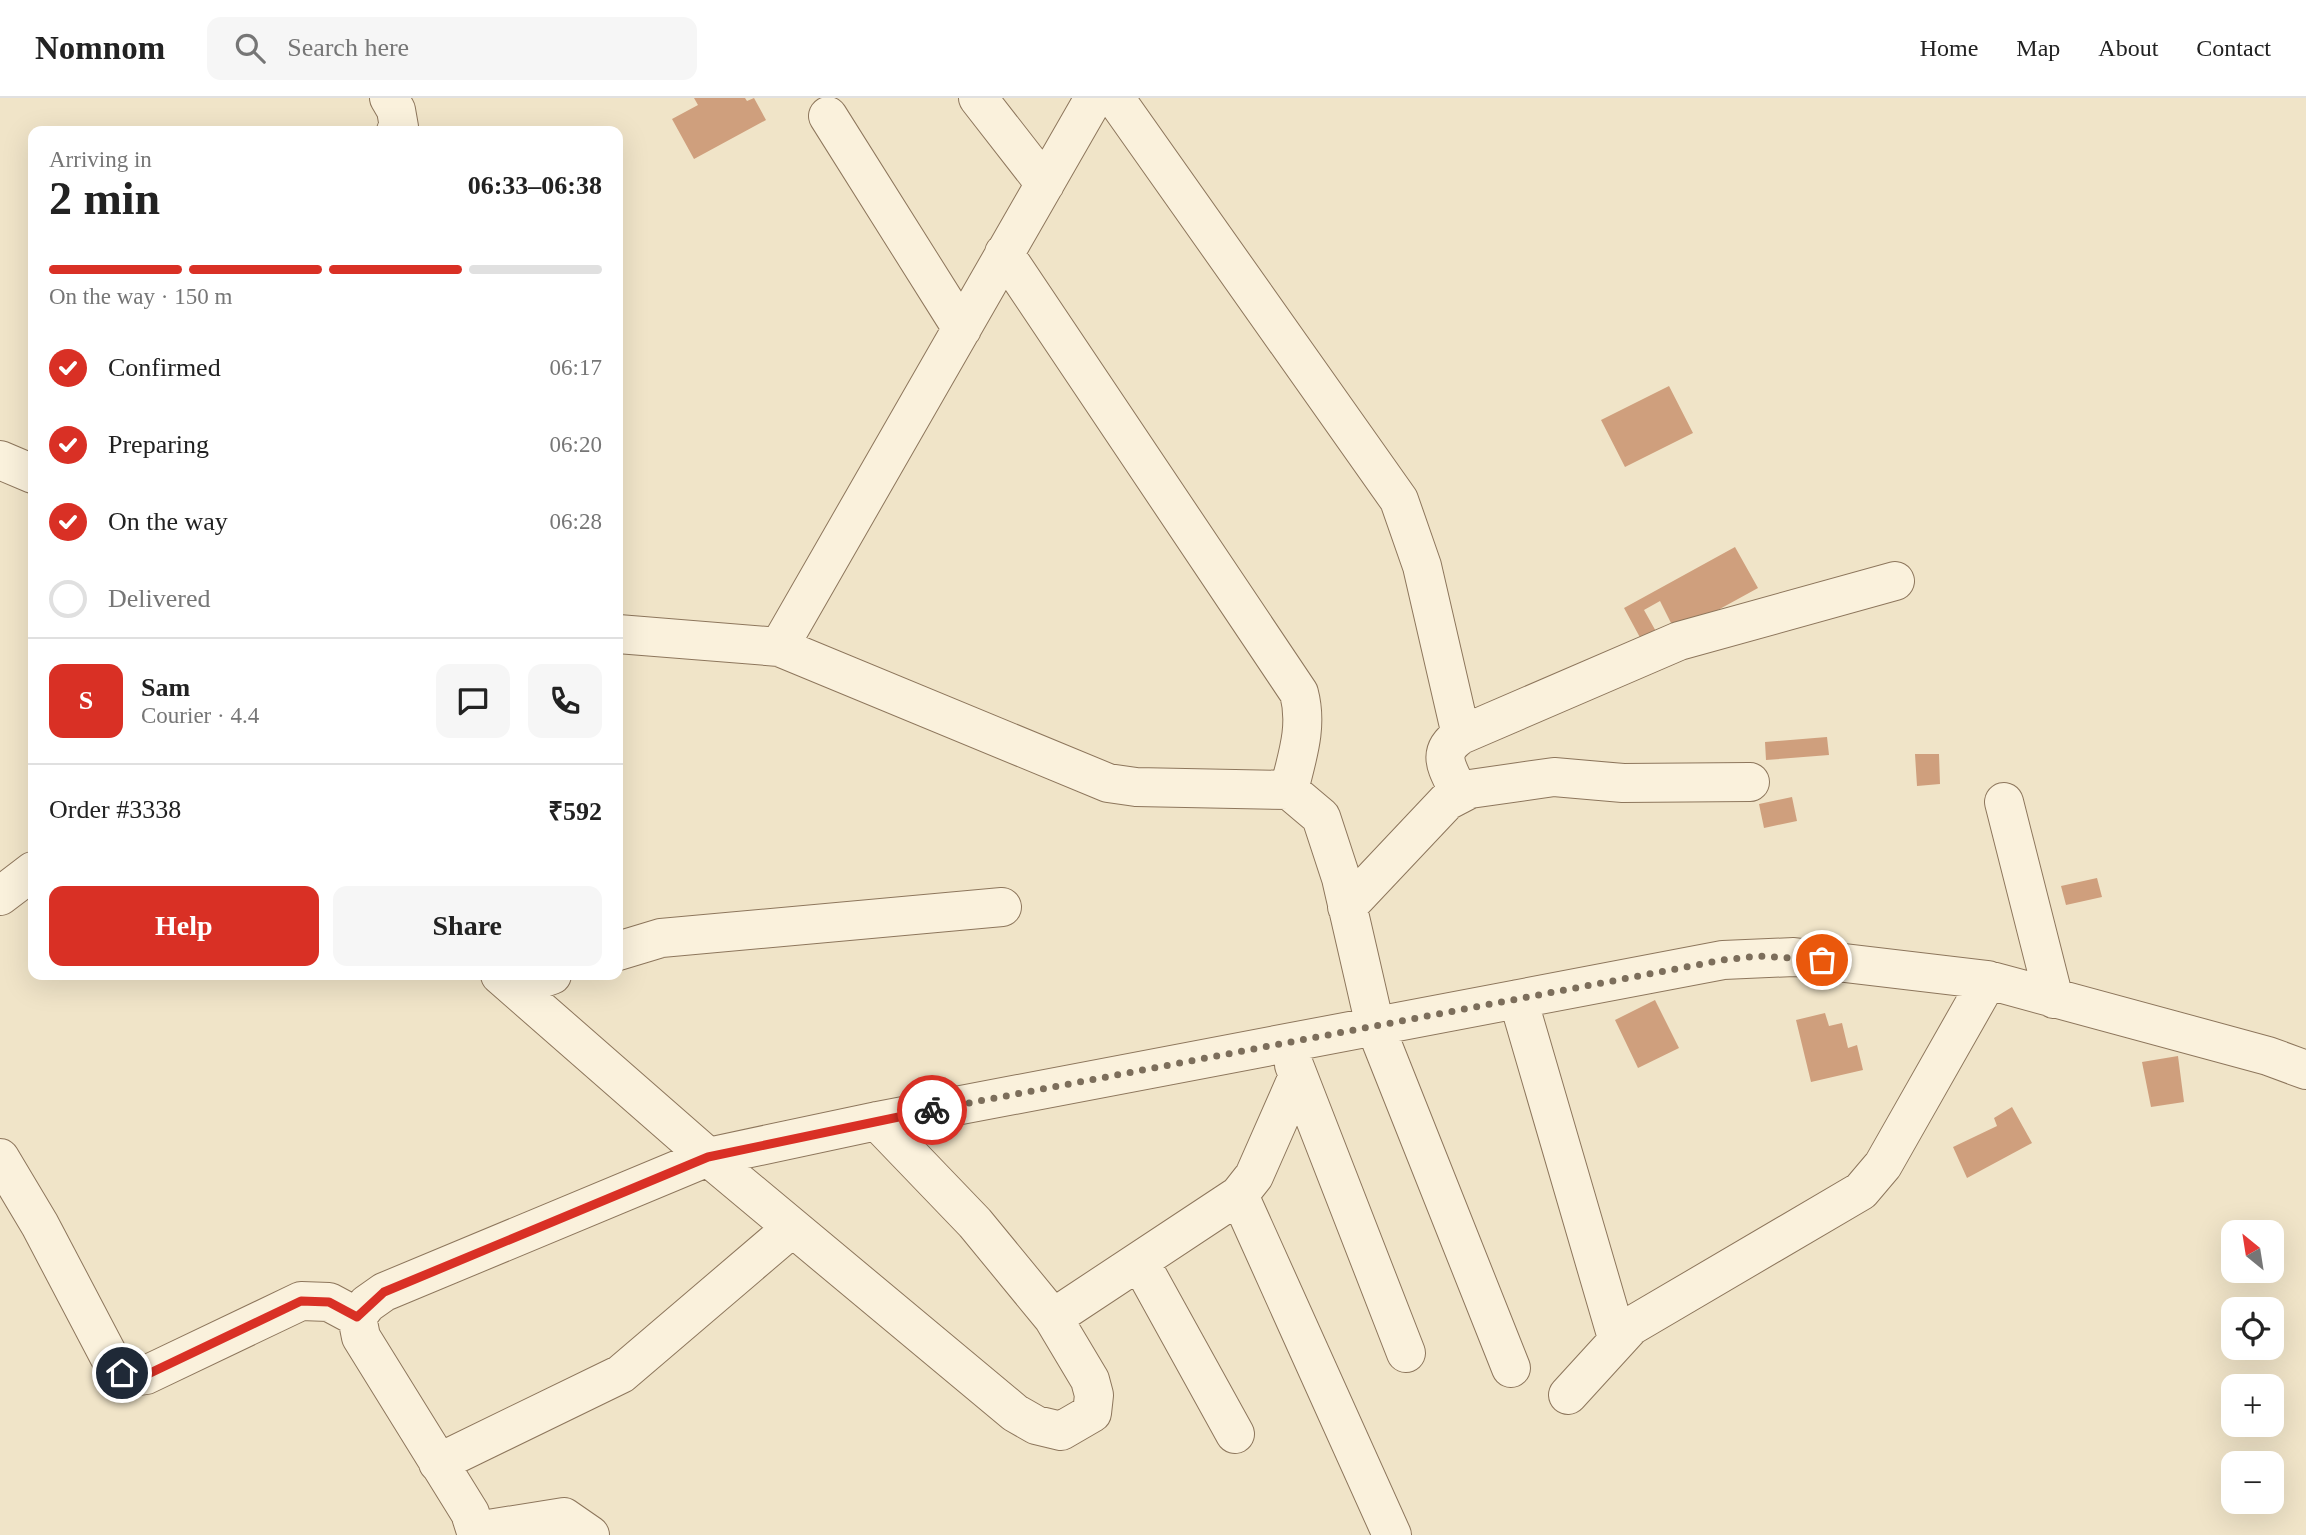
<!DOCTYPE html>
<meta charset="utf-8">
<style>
body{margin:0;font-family:Georgia,serif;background:#f6f6f6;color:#222;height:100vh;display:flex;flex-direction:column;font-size:26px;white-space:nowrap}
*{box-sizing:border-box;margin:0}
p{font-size:23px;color:#767676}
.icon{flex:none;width:38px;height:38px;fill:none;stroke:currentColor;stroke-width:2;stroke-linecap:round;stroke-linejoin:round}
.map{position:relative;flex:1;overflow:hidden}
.details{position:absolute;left:28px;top:28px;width:595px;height:854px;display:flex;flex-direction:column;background:#fff;border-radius:14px;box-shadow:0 7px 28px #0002}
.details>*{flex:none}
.needle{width:46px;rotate:330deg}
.tools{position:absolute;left:2221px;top:1122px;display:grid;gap:14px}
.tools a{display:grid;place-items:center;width:63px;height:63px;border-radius:14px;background:#fff;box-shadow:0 7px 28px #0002;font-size:35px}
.pin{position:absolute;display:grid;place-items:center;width:60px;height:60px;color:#fff;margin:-30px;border:4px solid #fff;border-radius:50%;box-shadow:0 2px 7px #0007}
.courier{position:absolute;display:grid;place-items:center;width:70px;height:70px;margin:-35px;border:5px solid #d93025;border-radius:50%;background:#fff;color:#222;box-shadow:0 2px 9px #0007}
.summary em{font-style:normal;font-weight:600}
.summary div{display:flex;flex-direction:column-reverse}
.summary{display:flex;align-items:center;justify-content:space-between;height:119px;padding:0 21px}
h1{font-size:46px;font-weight:600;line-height:52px}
.bar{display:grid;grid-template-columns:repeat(4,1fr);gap:10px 7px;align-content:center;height:84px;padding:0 21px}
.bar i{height:9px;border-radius:5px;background:#e0e0e0}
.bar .selected{background:#d93025}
.bar p{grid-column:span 4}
.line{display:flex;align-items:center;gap:18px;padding:0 21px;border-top:2px solid #e0e0e0}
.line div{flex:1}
.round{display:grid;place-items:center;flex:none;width:74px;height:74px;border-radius:14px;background:#f6f6f6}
ol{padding:0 21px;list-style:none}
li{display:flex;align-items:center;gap:21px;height:77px}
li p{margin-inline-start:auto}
li .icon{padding:7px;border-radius:50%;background:#d93025;color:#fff;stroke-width:4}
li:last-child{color:#767676}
li i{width:38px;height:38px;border:4px solid #e0e0e0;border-radius:50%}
.button{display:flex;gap:14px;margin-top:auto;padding:14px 21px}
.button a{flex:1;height:80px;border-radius:14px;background:#d93025;color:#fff;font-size:28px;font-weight:600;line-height:80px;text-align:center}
.button a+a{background:#f6f6f6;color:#222}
header{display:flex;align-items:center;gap:42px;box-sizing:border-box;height:98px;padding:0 35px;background:#fff;border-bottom:2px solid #e0e0e0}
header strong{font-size:33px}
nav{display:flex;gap:38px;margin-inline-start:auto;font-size:24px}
.search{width:490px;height:63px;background:#f6f6f6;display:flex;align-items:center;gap:18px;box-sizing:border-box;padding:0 24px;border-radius:14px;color:#767676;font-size:26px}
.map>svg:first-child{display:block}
.building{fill:#cf9f7d}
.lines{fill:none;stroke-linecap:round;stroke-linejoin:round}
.minor-casing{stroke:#8d765c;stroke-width:40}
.minor{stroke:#faf1dc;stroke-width:38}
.done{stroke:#7c6e5b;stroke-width:7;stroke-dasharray:0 12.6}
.route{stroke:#d93025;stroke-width:9}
</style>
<header>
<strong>Nomnom</strong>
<div class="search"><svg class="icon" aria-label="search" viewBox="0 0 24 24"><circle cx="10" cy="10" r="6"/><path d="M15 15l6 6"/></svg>Search here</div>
<nav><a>Home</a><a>Map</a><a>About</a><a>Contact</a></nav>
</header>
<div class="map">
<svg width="2306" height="1437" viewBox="0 0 2306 1437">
<rect width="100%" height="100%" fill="#f0e4c8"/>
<!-- building -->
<path class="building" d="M694 0H745L747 3 754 0 766 22 694 61 672 21 698 7Z
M1669 288 1693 335 1625 369 1601 322Z
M1735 449 1758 490 1676 535 1660 503 1644 512 1658 537 1643 545 1624 510Z
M1827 639 1829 657 1766 662 1765 644Z
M1915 656H1939L1940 686 1917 688Z
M1792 699 1797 723 1764 730 1759 706Z
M2097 780 2102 799 2066 807 2061 788Z
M1655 902 1679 950 1638 970 1615 922Z
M1825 915 1829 928 1842 925 1848 950 1857 947 1863 972 1811 984 1796 922Z
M2178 958 2184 1004 2151 1009 2142 964Z
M2012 1009 2032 1045 1967 1080 1953 1049 1997 1028 1994 1020Z"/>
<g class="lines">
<!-- minor casing -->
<g class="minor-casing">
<path id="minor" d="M389 0 396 12 399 29 396 33
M978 0 1045 86
M1115 0 1399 402 1422 468 1461 637
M828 18 962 231
M1004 155 1299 595C1308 629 1297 659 1289 692
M0 362 33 376
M618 536 779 549 1108 685 1136 689 1289 692 1321 719 1341 780 1375 928 1511 1270
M779 549 1094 0
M1459 695C1448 670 1434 655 1461 637L1679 543 1895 483
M2004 704 2054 901
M0 798 33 773
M1347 809 1447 703 1470 691 1554 679 1623 685 1750 684
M618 853 661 840 1002 809
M500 877 708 1059 1015 1315 1036 1327 1061 1333 1092 1315 1094 1297 1090 1282 1053 1220 975 1125 877 1023
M515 890 552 877
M1518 901 1617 1240
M1294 967 1406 1255
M0 1060 40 1127 113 1266C124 1277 131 1280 146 1277L301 1203 329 1204 357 1219
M1239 1097 1392 1437
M1140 1164 1235 1336
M1053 1220 1239 1097 1254 1078 1298 978
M1568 1297 1631 1228 1861 1093 1883 1067 1988 882
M438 1365 621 1276 792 1130
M476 1433 564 1419 590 1437
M477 1437 470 1415 361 1239 357 1219 367 1206 384 1194 708 1059 877 1023 1723 862 1794 859 1988 882 2268 958 2306 972"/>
</g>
<!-- minor -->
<use href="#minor" class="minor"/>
</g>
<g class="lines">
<!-- done -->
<path class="done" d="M932 1012 1723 862 1759 858 1822 862"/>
<!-- route -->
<path class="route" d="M122 1275 134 1279 146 1277 301 1203 329 1204 357 1219 384 1194 708 1059 932 1012"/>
</g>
</svg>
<div class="tools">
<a><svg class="needle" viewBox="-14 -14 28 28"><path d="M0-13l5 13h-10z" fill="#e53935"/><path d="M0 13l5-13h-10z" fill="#767676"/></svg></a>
<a><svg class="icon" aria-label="locate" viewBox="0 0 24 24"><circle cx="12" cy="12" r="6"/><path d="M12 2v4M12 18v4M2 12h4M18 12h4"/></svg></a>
<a>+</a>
<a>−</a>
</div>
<div class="pin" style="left:1822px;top:862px;background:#ea580c"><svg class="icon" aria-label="bag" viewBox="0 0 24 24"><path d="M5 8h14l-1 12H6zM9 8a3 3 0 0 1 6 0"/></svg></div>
<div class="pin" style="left:122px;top:1275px;background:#1f2937"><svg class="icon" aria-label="home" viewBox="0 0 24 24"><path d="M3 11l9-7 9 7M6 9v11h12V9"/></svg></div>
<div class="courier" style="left:932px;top:1012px"><svg class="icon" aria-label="bike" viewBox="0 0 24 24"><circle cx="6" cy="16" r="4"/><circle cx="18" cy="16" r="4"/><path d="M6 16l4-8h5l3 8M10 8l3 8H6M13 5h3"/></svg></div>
<section class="details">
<div class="summary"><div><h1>2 min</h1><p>Arriving in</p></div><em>06:33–06:38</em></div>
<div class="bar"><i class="selected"></i><i class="selected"></i><i class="selected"></i><i></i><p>On the way · 150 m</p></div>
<ol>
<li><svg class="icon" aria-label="check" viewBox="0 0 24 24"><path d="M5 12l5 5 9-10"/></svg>Confirmed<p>06:17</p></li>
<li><svg class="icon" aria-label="check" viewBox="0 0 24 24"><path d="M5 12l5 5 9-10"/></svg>Preparing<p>06:20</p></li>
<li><svg class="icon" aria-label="check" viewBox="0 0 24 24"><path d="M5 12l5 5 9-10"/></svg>On the way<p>06:28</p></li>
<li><i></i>Delivered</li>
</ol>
<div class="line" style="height:126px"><b class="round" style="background:#d93025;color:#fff">S</b><div><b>Sam</b><p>Courier · 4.4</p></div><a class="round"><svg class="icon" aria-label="chat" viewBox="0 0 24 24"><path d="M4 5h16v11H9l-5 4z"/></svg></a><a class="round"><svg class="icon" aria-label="phone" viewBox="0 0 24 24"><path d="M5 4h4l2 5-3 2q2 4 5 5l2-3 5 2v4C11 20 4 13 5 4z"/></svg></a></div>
<div class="line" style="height:91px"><div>Order #3338</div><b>₹592</b></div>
<div class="button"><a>Help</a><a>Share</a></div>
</section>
</div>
